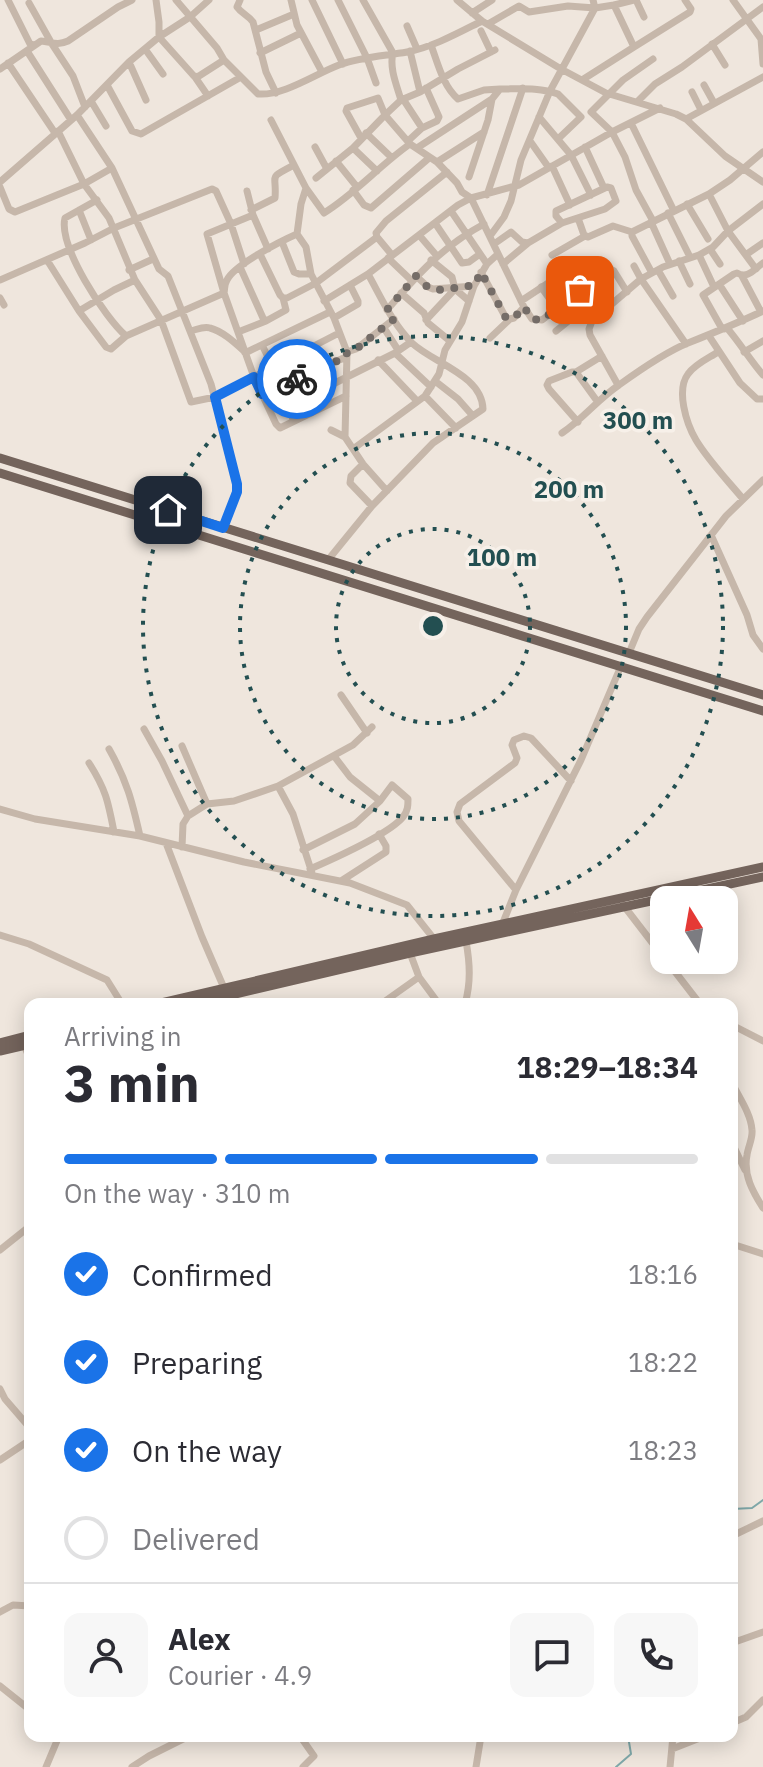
<!DOCTYPE html>
<meta charset="utf-8">
<style>
body{margin:0;font-family:"IBM Plex Sans",sans-serif;background:#f7f7f7;color:#2b2b33;height:100vh;display:flex;flex-direction:column;font-size:30px;white-space:nowrap}
*{box-sizing:border-box;margin:0}
p{font-size:26px;color:#7c7c81}
.icon{flex:none;width:44px;height:44px;fill:none;stroke:currentColor;stroke-width:2;stroke-linecap:round;stroke-linejoin:round}
.map{position:relative;flex:1;overflow:hidden}
.sheet{position:absolute;left:24px;top:998px;width:714px;height:744px;display:flex;flex-direction:column;background:#fff;border-radius:16px;box-shadow:0 4px 20px #0003}
.sheet>*{flex:none}
.needle{width:52px;rotate:349deg}
.buttons{position:absolute;left:650px;top:886px;display:grid;gap:16px}
.buttons a{display:grid;place-items:center;width:88px;height:88px;border-radius:16px;background:#fff;box-shadow:0 4px 20px #0003;font-size:40px}
.pin{position:absolute;display:grid;place-items:center;width:68px;height:68px;color:#fff;margin:-34px;border-radius:16px;box-shadow:0 4px 12px #0006}
.courier{position:absolute;display:grid;place-items:center;width:80px;height:80px;margin:-40px;border:6px solid #1a73e8;border-radius:50%;background:#fff;color:#222;box-shadow:0 2px 10px #0007}
.headline em{font-style:normal;font-weight:700}
.headline div{display:flex;flex-direction:column-reverse}
.headline{display:flex;align-items:center;justify-content:space-between;height:136px;padding:0 40px}
h1{font-size:52px;font-weight:700;line-height:60px}
.bar{display:grid;grid-template-columns:repeat(4,1fr);gap:12px 8px;align-content:center;height:96px;padding:0 40px}
.bar i{height:10px;border-radius:6px;background:#e1e1e2}
.bar .on{background:#1a73e8}
.bar p{grid-column:span 4}
.line{display:flex;align-items:center;gap:20px;padding:0 40px;border-top:2px solid #e1e1e2}
.line div{flex:1}
.round{display:grid;place-items:center;flex:none;width:84px;height:84px;border-radius:16px;background:#f7f7f7}
ol{padding:0 40px;list-style:none}
li{display:flex;align-items:center;gap:24px;height:88px}
li p{margin-inline-start:auto}
li .icon{padding:8px;border-radius:50%;background:#1a73e8;color:#fff;stroke-width:4}
li:last-child{color:#7c7c81}
li i{width:44px;height:44px;border:4px solid #e1e1e2;border-radius:50%}
.map>svg:first-child{display:block}
.lines{fill:none;stroke-linecap:round;stroke-linejoin:round}
.stream{stroke:#7fa8a9;stroke-width:2}
.minor{stroke:#c6b7aa;stroke-width:7}
.major{stroke:#74645c;stroke-width:9}
.done{stroke:#756d68;stroke-width:8;stroke-dasharray:0 14.4}
.route{stroke:#1a73e8;stroke-width:10}
.ring{fill:none;stroke:#234f51;stroke-width:4;stroke-dasharray:4 8}
.centre{fill:#234f51;stroke:#f7f0e9;stroke-width:4}
.ring-label{font-size:24px;text-anchor:middle;font-weight:bold;fill:#234f51;stroke:#f7f0e9;stroke-width:7;stroke-linejoin:round;paint-order:stroke}
</style>
<div class="map">
<svg width="763" height="1767" viewBox="0 0 763 1767">
<rect width="100%" height="100%" fill="#efe6dd"/>
<g class="lines">
<!-- stream -->
<path class="stream" d="M732 1509 752 1508 763 1500
M616 1767 631 1754 628 1736"/>
<!-- minor -->
<path class="minor" d="M8 0 30 44 34 45
M156 0 159 22V37L193 75 195 77 199 76 224 60
M176 0 217 48 224 60 258 94C284 96 315 74 339 65 361 57 384 56 407 52 433 47 458 33 482 21
M240 0 237 7C242 14 248 15 253 22L266 72 276 93
M291 0 297 25 322 72
M312 0 343 64
M338 0 367 58 376 83
M363 0 393 53C389 68 397 86 401 100
M457 0 482 21 561 69 606 93 676 114 686 119 725 156 763 182
M636 0 644 17
M733 0 761 39 763 64
M29 3 52 44 73 76 85 107
M614 5 634 0
M472 13 492 0
M488 24 519 6 529 12 568 6 595 8 614 5 634 47 582 80
M407 26 417 49
M256 30 294 14
M481 31 491 52
M712 44 725 65
M431 45C438 64 443 86 458 99L484 90 500 89
M634 47 690 12 691 9 685 0
M145 49 163 74
M495 50 458 69 420 92 401 100 385 115 410 144 437 162 457 183 462 192 471 198 524 307 532 319 542 320 592 281H595L611 305
M27 51 71 120
M410 51 420 92
M260 53 301 33
M653 59 623 80 591 112 612 132 625 157 636 190 653 221
M129 62 146 100
M8 63 55 133
M0 69 41 41C52 42 57 46 68 41L118 7 132 0
M195 77 208 96
M107 85 132 131 141 134 241 77
M704 85 714 103
M692 92 701 110
M403 99 422 128
M91 101 106 126
M638 101 655 84 682 67 763 7
M77 115 112 168 159 269 168 276 211 384 237 484V492L223 528
M539 117 571 155 591 195
M686 119 763 77
M271 120 306 188 324 213C355 194 380 165 410 144
M631 123 674 211
M58 131 84 184 109 218 135 280 161 320 191 402 215 397 254 377 224 293 207 234 253 215
M366 133 391 157
M408 141 422 128 437 121 439 117 426 88
M530 141 549 168
M315 147 327 169
M585 147 604 188
M353 148 377 171
M417 148 492 99
M336 161 357 187
M437 162 484 132
M552 166 570 205
M469 177 488 120 492 99 500 89C519 89 540 87 558 94L581 117 558 139
M316 178 353 148 385 115 378 98 347 108 346 111 361 138
M0 182 77 115 129 62 159 37 190 17 209 0
M0 187 9 209 15 212 84 184 112 168
M306 188 301 204 297 234 306 247 311 274 334 318 347 352 345 437
M353 190 364 205 371 208 429 158
M247 191 253 215 268 249
M709 194 728 231 756 269
M487 195 523 88
M97 200 65 218C58 246 105 318 126 336L224 293C225 288 224 285 227 280 234 265 281 241 297 234
M687 204 708 239
M79 210 91 240
M251 210 275 198C277 173 267 179 294 165
M451 211 487 264
M668 213 690 257
M578 218 584 235 588 237 613 226 632 232
M651 222 670 264
M435 223 462 263 469 262 480 254
M419 235 437 256
M490 236 504 217 511 201 521 160 550 91 595 8 593 0
M282 242 294 272 299 274H311
M494 244 511 232 522 242 528 243 562 223 605 209 616 201 611 188 607 187 556 211V216L562 223
M710 249 720 264
M260 254 280 295 283 298H287L316 283 377 237
M747 254 763 243
M392 255 377 237 376 233 386 221 447 172
M552 255 585 236
M699 255 714 287
M388 258 411 280
M47 260 79 311 106 347 111 349 126 336
M431 260 452 277 455 289 469 301
M679 261 690 284
M763 263C753 270 748 279 737 273L734 274 703 295 721 327 724 329 727 328C740 343 750 360 763 375
M503 264 528 243
M634 266 641 279 686 344
M240 267 263 318 266 321 286 310 283 298
M129 270 153 259
M658 270 673 296
M481 272 506 318 510 319 514 318 524 307
M652 273 632 236V232L709 194 730 180 763 152
M416 276 428 287 433 289 474 286
M742 276 761 312
M0 280 85 243 114 228 212 189 216 191 231 224 244 264
M592 281 608 268 614 271 627 292
M719 284 743 321
M541 287 557 309
M401 293 424 313 428 323 450 341
M0 298 4 305
M324 301 368 274 458 205 471 198 519 185 612 132 660 108
M521 301 565 272 568 273 580 290
M387 310C417 275 443 246 484 224
M79 311 114 290 135 280
M334 318 358 304V301L350 285
M426 320 455 289
M384 328 398 350
M190 331C196 330 203 326 210 328 222 331 234 342 244 351
M556 331 603 293
M238 332 266 321
M339 333 254 377 276 424 280 428 346 396
M709 336 740 383 757 399H763
M490 338 510 319
M262 345 282 385
M347 352 356 349 394 319
M718 352C709 358 695 364 688 374 676 390 686 423 696 440 708 460 728 481 743 499
M744 352 763 341
M245 353 330 312
M395 353 431 387
M378 360 417 401
M576 372 602 356
M295 379 309 414
M435 381 458 399 473 416
M618 385 590 335 589 329 592 321 641 279 663 267 699 255 713 247 728 231 763 204
M278 387 294 421
M262 394 346 357
M425 396 456 428
M287 407 395 353 411 342
M578 422 549 389 547 385 549 381 572 372H576L597 401
M331 430 345 437 363 464 387 491
M562 433C583 419 598 399 619 385 637 372 668 351 688 343 713 333 738 323 763 311
M353 449 425 396 439 374 445 350 462 322 474 286 487 264 498 254
M363 464 351 476 350 483 372 506
M711 535 747 615 753 635 763 649
M328 560 372 506 433 443 483 409C482 375 433 363 412 343 392 323 381 297 368 274
M629 653 639 629 647 617 726 516 763 480
M341 695 367 733
M144 729 162 761 188 816
M182 746 207 804
M109 749C127 781 132 801 140 836
M89 763C106 790 108 801 114 832
M278 786 293 814 312 873
M0 809 35 819 140 836 244 862 350 883 407 905 434 939
M166 843 202 937 224 988
M182 847 183 824 188 816 207 804 234 801 278 786 353 745 372 727
M303 850 355 824 380 801 350 777 334 756
M310 869C333 859 388 835 403 817 408 811 408 805 408 799L392 785 380 801
M341 881 386 852V846L379 834
M516 890 459 821 457 812 460 804 515 763 517 758 512 745 514 740 524 736 531 738 571 781
M624 906 664 958
M502 925 516 890 581 760 621 666
M0 935 29 944 107 980 122 1004
M410 953 419 977 439 1004
M666 960 700 1004
M381 1004 419 977
M465 1004C471 982 470 964 466 941
M732 1025 763 1041
M24 1045 30 1059
M732 1083C739 1097 751 1114 752 1130 753 1138 748 1147 747 1155 743 1175 753 1192 763 1208
M732 1143 745 1170
M732 1244 763 1254
M0 1250 30 1226
M0 1389 5 1399 30 1428
M0 1460 30 1440
M732 1536 763 1521
M0 1612 13 1605 30 1606
M732 1643 763 1632
M0 1686 30 1710
M732 1723 746 1717 763 1700
M300 1736 314 1756 303 1767
M672 1749 705 1736
M46 1767 59 1736
M132 1767 149 1756 189 1736
M476 1767 481 1736
M670 1767 673 1736"/>
<!-- major -->
<path class="major" d="M0 458 763 695
M0 473 763 711
M157 1004 434 939 763 867
M193 1004 410 953 763 877
M0 1043 30 1035
M0 1051 30 1044"/>
</g>
<g class="lines">
<!-- done -->
<path class="done" d="M297 379 346 357 347 352 356 349 394 319 387 310 416 276C420 280 426 287 432 289 446 292 460 285 474 286L481 272 506 318 510 319 514 318 524 307 532 319 542 320 580 290"/>
<!-- route -->
<path class="route" d="M168 510 223 528 237 492V484L215 397 254 377 262 394 297 379"/>
</g>
<!-- distance rings -->
<g class="ring">
<circle cx="433" cy="626" r="97"/>
<circle cx="433" cy="626" r="193"/>
<circle cx="433" cy="626" r="290"/>
</g>
<circle cx="433" cy="626" r="12" class="centre"/>
<g class="ring-label">
<text x="638" y="429">300 m</text>
<text x="569" y="498">200 m</text>
<text x="502" y="566">100 m</text>
</g>
</svg>
<div class="buttons">
<a><svg class="needle" viewBox="-14 -14 28 28"><path d="M0-13l5 13h-10z" fill="#e53935"/><path d="M0 13l5-13h-10z" fill="#7c7c81"/></svg></a>
</div>
<div class="pin" style="left:580px;top:290px;background:#ea580c"><svg class="icon" aria-label="bag" viewBox="0 0 24 24"><path d="M5 8h14l-1 12H6zM9 8a3 3 0 0 1 6 0"/></svg></div>
<div class="pin" style="left:168px;top:510px;background:#1f2937"><svg class="icon" aria-label="home" viewBox="0 0 24 24"><path d="M3 11l9-7 9 7M6 9v11h12V9"/></svg></div>
<div class="courier" style="left:297px;top:379px"><svg class="icon" aria-label="bike" viewBox="0 0 24 24"><circle cx="6" cy="16" r="4"/><circle cx="18" cy="16" r="4"/><path d="M6 16l4-8h5l3 8M10 8l3 8H6M13 5h3"/></svg></div>
<section class="sheet">
<div class="headline"><div><h1>3 min</h1><p>Arriving in</p></div><em>18:29–18:34</em></div>
<div class="bar"><i class="on"></i><i class="on"></i><i class="on"></i><i></i><p>On the way · 310 m</p></div>
<ol>
<li><svg class="icon" aria-label="check" viewBox="0 0 24 24"><path d="M5 12l5 5 9-10"/></svg>Confirmed<p>18:16</p></li>
<li><svg class="icon" aria-label="check" viewBox="0 0 24 24"><path d="M5 12l5 5 9-10"/></svg>Preparing<p>18:22</p></li>
<li><svg class="icon" aria-label="check" viewBox="0 0 24 24"><path d="M5 12l5 5 9-10"/></svg>On the way<p>18:23</p></li>
<li><i></i>Delivered</li>
</ol>
<div class="line" style="height:144px"><a class="round"><svg class="icon" aria-label="person" viewBox="0 0 24 24"><circle cx="12" cy="8" r="4"/><path d="M4 21q1-7 8-7t8 7"/></svg></a><div><b>Alex</b><p>Courier · 4.9</p></div><a class="round"><svg class="icon" aria-label="chat" viewBox="0 0 24 24"><path d="M4 5h16v11H9l-5 4z"/></svg></a><a class="round"><svg class="icon" aria-label="phone" viewBox="0 0 24 24"><path d="M5 4h4l2 5-3 2q2 4 5 5l2-3 5 2v4C11 20 4 13 5 4z"/></svg></a></div>
</section>
</div>
